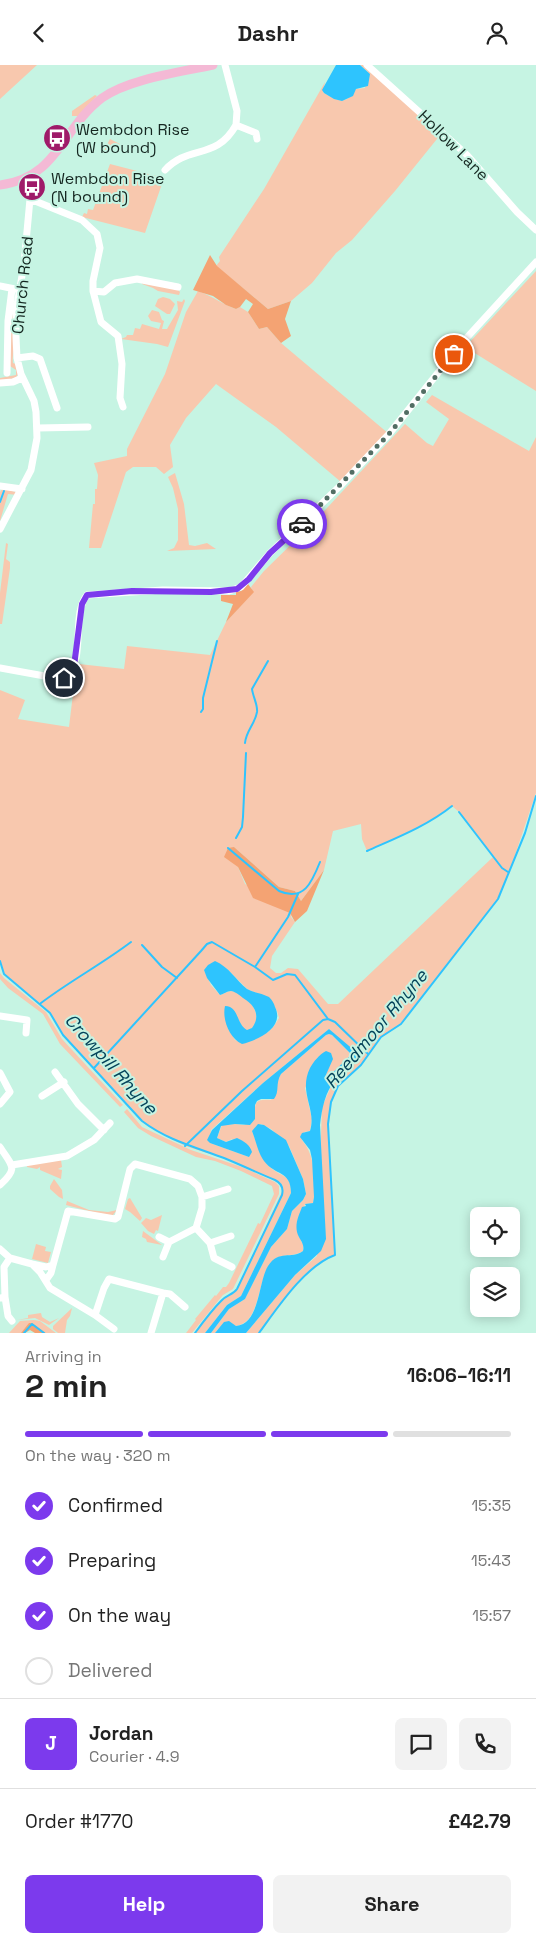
<!DOCTYPE html>
<meta charset="utf-8">
<style>
body{margin:0;font-family:"Space Grotesk",sans-serif;background:#f2f2f2;color:#222;height:100vh;display:flex;flex-direction:column;font-size:19px;white-space:nowrap}
*{box-sizing:border-box;margin:0}
p{font-size:16px;color:#767676}
.icon{flex:none;width:28px;height:28px;fill:none;stroke:currentColor;stroke-width:2;stroke-linecap:round;stroke-linejoin:round}
.map{position:relative;height:1268px;overflow:hidden}
.details{display:flex;flex-direction:column;background:#fff;flex:1}
.details>*{flex:none}
.tools{position:absolute;left:470px;top:1142px;display:grid;gap:10px}
.tools a{display:grid;place-items:center;width:50px;height:50px;border-radius:8px;background:#fff;box-shadow:0 2px 12px #0003;font-size:25px}
.pin{position:absolute;display:grid;place-items:center;width:42px;height:42px;color:#fff;margin:-21px;border:2px solid #fff;border-radius:50%;box-shadow:0 1px 5px #0007}
.courier{position:absolute;display:grid;place-items:center;width:50px;height:50px;margin:-25px;border:4px solid #7c3aed;border-radius:50%;background:#fff;color:#222;box-shadow:0 1px 6px #0007}
.head em{font-style:normal;font-weight:800}
.head div{display:flex;flex-direction:column-reverse}
.head{display:flex;align-items:center;justify-content:space-between;height:85px;padding:0 25px}
h1{font-size:32px;font-weight:800;line-height:38px}
.bar{display:grid;grid-template-columns:repeat(4,1fr);gap:8px 5px;align-content:center;height:60px;padding:0 25px}
.bar i{height:6px;border-radius:4px;background:#e0e0e0}
.bar .on{background:#7c3aed}
.bar p{grid-column:span 4}
.line{display:flex;align-items:center;gap:12px;padding:0 25px;border-top:1px solid #e0e0e0}
.line div{flex:1}
.round{display:grid;place-items:center;flex:none;width:52px;height:52px;border-radius:8px;background:#f2f2f2}
ol{padding:0 25px;list-style:none}
li{display:flex;align-items:center;gap:15px;height:55px}
li p{margin-inline-start:auto}
li .icon{padding:5px;border-radius:50%;background:#7c3aed;color:#fff;stroke-width:4}
li:last-child{color:#767676}
li i{width:28px;height:28px;border:2px solid #e0e0e0;border-radius:50%}
.button{display:flex;gap:10px;margin-top:auto;padding:10px 25px}
.button a{flex:1;height:58px;border-radius:8px;background:#7c3aed;color:#fff;font-size:20px;font-weight:800;line-height:58px;text-align:center}
.button a+a{background:#f2f2f2;color:#222}
header{display:flex;justify-content:space-between;align-items:center;height:65px;padding:0 25px;background:#fff;font-size:22px;font-weight:800}
.map>svg:first-child{display:block}
.green{fill:#f8c8ae;fill-rule:evenodd}
.forest{fill:#f4a373}
.water{fill:#2ec4fe}
.lines{fill:none;stroke-linecap:round;stroke-linejoin:round}
.stream{stroke:#2ec4fe;stroke-width:2}
.minor{stroke:#fff;stroke-width:7}
.major{stroke:#f4b9d5;stroke-width:9}
.done{stroke:#526e64;stroke-width:5;stroke-dasharray:0 9}
.route{stroke:#7c3aed;stroke-width:6}
.labels{text-anchor:middle;stroke-width:4;stroke-linejoin:round;paint-order:stroke}
.poi-label{font-size:16px;fill:#142620;stroke:#c6f4e3;text-anchor:start}
.street-label{font-size:16px;fill:#142620;stroke:#c6f4e3}
.water-label{font-size:18px;font-style:italic;fill:#05435a;stroke:#c6f4e3}
</style>
<header><svg class="icon" aria-label="back" viewBox="0 0 24 24"><path d="M15 5l-7 7 7 7"/></svg>Dashr<svg class="icon" aria-label="person" viewBox="0 0 24 24"><circle cx="12" cy="8" r="4"/><path d="M4 21q1-7 8-7t8 7"/></svg></header>
<div class="map">
<svg width="536" height="1268" viewBox="0 0 536 1268">
<rect width="100%" height="100%" fill="#c6f4e3"/>
<!-- green -->
<path class="green" d="M0 0H37L0 34Z
M360 0H363L374 9 441 69 395 126 352 175 336 188 312 218 291 236 268 244 216 201 220 196 219 192 264 124 325 17 323 27 324 28C339 37 346 40 356 24L365 23 368 7Z
M95 30 97 31 78 51H72V46Z
M110 74 122 80V82H115L113 87 104 85Z
M110 99 164 113 145 168 82 152 84 148 87 149 88 144 93 145Z
M536 206V326L465 282Z
M142 217 178 225 180 227 179 230 158 226 153 223 142 219Z
M198 226C212 231 222 239 236 244L240 242 248 247 259 264 267 262 281 278 389 369 341 417 276 362 216 319 186 353 170 380 173 402 164 409 156 402H133L126 407 101 483H89L93 439H95V424H97L98 410 94 398 127 391V384L165 309 186 247Z
M163 232 170 234 175 239 170 249H167L155 241 158 234Z
M15 234C13 250 13 266 14 283 14 288 12 292 13 298L16 299 18 309 16 313 0 316V313L16 310V305L10 301 9 274Z
M184 234 185 236 168 282 157 279 121 274 126 272 127 270H133L135 263 140 264 142 259 159 264 161 258 151 256 148 251 152 245 159 247 162 255 164 256 162 264H167L178 245 177 236 182 237Z
M432 330 529 386 536 372V728L510 805 498 834 401 959 381 972 361 1000 338 1021 331 1037 328 1059 335 1190C304 1202 279 1242 259 1268H246L295 1210 317 1191 322 1042 332 1019 357 994 329 964 263 1018 211 1065 210 1078 249 1092 232 1074 226 1077 217 1073 222 1060 235 1059 244 1060 255 1054C255 1038 253 1034 271 1035L277 1026 276 1017 281 1009 326 970 329 969 332 970 350 988 351 991 327 1013 325 1012 332 993 305 1023 312 1054 310 1066 304 1067 302 1075C316 1092 314 1111 314 1132L313 1138 305 1139 304 1143 301 1176 303 1179V1186C293 1193 280 1187 271 1198 257 1214 261 1258 236 1261L232 1259 218 1264 215 1268H211L229 1244 245 1234 271 1182 287 1164 292 1146 303 1135 306 1129 303 1114 289 1081 271 1064 261 1059 252 1066C257 1078 260 1093 270 1102 282 1113 291 1108 291 1128L241 1231 227 1240 205 1268H195C203 1257 212 1245 221 1236 226 1230 233 1230 237 1224L283 1124 282 1120 275 1115 223 1093 185 1081 150 1062 142 1056 63 970 50 948 4 909 0 896V625L25 635 18 654 69 662 75 612 79 599 124 604 127 581 210 590 226 557 253 527 251 522 264 506 314 457 405 359 427 378 433 381 449 354 426 337ZM452 741 459 747 493 792 338 939H328L298 904 288 903 281 908H276L270 903 272 891 295 857 291 852 293 843 245 819 238 802 234 782 279 822 295 826 301 836 324 805 333 766 361 759 362 774 367 786C396 773 427 761 452 741ZM210 899 227 904 247 924 270 934 277 946 279 953 274 961 268 967 245 978 235 975 226 957 238 954 244 965H250C267 951 246 927 231 926 227 926 224 929 220 930L211 920 205 907 204 905Z
M175 408 184 439 189 480 195 481 207 478 216 484 167 486 174 483 178 475V444L173 423 168 412Z
M2 424 17 427 18 430 8 429 0 456V427Z
M6 478 8 479 6 494 10 497V503L2 559H0V528Z
M0 908 4 913 46 947 62 974 123 1040 120 1042 60 979 43 949 8 923 0 914Z
M127 1044 142 1062 191 1085 242 1102 275 1117 279 1121V1129L233 1224 223 1230 192 1268H186L196 1255 195 1254 215 1230 216 1231 223 1222H226L229 1218 258 1158 260 1159 274 1129 272 1121 241 1106 215 1096 196 1092 151 1071 138 1063 124 1047Z
M61 1095 62 1102 58 1104 62 1105 61 1114 40 1105V1102L37 1104 27 1102V1100Z
M54 1114 62 1125 63 1134 59 1132 50 1124V1121Z
M130 1133 142 1153 140 1156 130 1147 125 1144 128 1134Z
M67 1136 89 1145 108 1147 117 1145 113 1150 108 1151 66 1140Z
M162 1150 158 1166 156 1165 154 1169 148 1166 141 1158 146 1153 151 1155Z
M143 1166 162 1180 147 1177 146 1174 142 1172Z
M36 1179 46 1182 45 1186 51 1187 48 1198 32 1194Z
M72 1243 70 1251 67 1255 65 1268H58L53 1264V1261Z
M41 1248 42 1252 50 1257 59 1253 49 1260 35 1253 17 1255 28 1253V1250Z
M34 1255 40 1256 56 1268H46L31 1258 21 1268H9L20 1256Z"/>
<!-- forest -->
<path class="forest" d="M210 190 217 201 268 244 291 236 285 254 291 271 281 278 267 262 259 264 248 247 253 239 246 234 240 242 236 244 226 240 213 231 193 225Z
M248 519 254 527 226 557 233 539 221 536V530H236V527L241 526Z
M234 782 279 822 295 826 301 836 324 805 307 846 295 857 290 848 253 833 238 802 224 792 228 783Z
M29 1258H32L46 1268H35L30 1265 25 1268H21Z"/>
<!-- water -->
<path class="water" d="M336 0H360L370 9 368 21 356 24 353 31 342 36 334 34 324 28 322 25Z
M215 896C229 902 236 915 247 924 254 928 262 928 269 932 272 935 274 938 275 942 285 962 259 975 242 979 229 973 222 954 225 941 239 941 236 959 247 965L252 963C260 952 256 942 246 935 241 932 237 927 231 926 227 926 224 929 220 930L207 913 204 905 208 900Z
M329 964 355 986 357 990C356 1001 342 1006 336 1014 325 1027 322 1043 320 1060L326 1174 321 1186 295 1210 246 1268H215L224 1257 229 1256 236 1261C260 1259 258 1217 268 1201 279 1184 291 1195 303 1186 305 1178 299 1175 297 1167 295 1158 299 1150 302 1142L306 1141 305 1139 313 1138 314 1132 312 1094 310 1085 300 1072 302 1068 310 1066C317 1044 298 1028 310 1003 314 996 319 990 326 986L331 988 333 994 325 1012 327 1013 350 991V988L332 970 329 969 326 970 281 1009C275 1019 280 1026 274 1034H261L257 1036 255 1040V1054L250 1060 235 1059 221 1061 217 1073 226 1077 237 1073C244 1076 250 1080 252 1087L249 1092 210 1078 207 1075 212 1065 263 1018Z
M258 1059 264 1060 286 1075 303 1114 306 1129 303 1135 292 1146 287 1164 271 1182 245 1234 229 1244 211 1268H205L227 1240 241 1231 291 1128C291 1105 275 1111 264 1096 258 1088 256 1076 252 1066Z"/>
<g class="lines">
<!-- stream -->
<path class="stream" d="M0 437 4 426
M201 647 203 644V633L217 576
M245 678C246 666 255 659 257 647 258 640 253 632 252 624L268 596
M459 747 502 803 508 807
M236 773 242 762 243 752 246 688
M228 783 279 826C304 837 312 817 320 797
M367 786C396 773 427 761 452 741
M142 880 162 902 177 913
M0 896 4 909 50 948 63 970 142 1056C167 1075 195 1082 224 1093 241 1100 258 1108 275 1115 281 1118 284 1122 282 1130L237 1224C233 1230 226 1230 221 1236 212 1245 203 1257 195 1268
M255 902 288 852 298 829
M41 938C70 916 102 899 131 877
M94 1003 201 886 207 879 212 877 255 902 273 915 287 909 295 910 328 954
M185 1081 242 1026 323 955 328 954 335 957 368 989
M24 1268 32 1259 44 1268
M259 1268C278 1242 305 1201 335 1190L328 1059 331 1037 338 1021 361 1000 381 972 401 959 498 834 525 768 536 731"/>
<!-- minor -->
<path class="minor" d="M225 0 237 46 236 60 256 68 257 74
M367 0 467 90 517 147 536 165
M165 105C189 79 216 96 236 60
M30 134 82 155 97 169 100 183 93 216V226L101 257 118 271 122 299 120 333 123 342
M0 221 15 224
M93 226 104 227 115 218 137 214 178 222
M17 293 33 291 40 294 57 343
M7 308 8 256 12 224
M0 318 13 317 22 313
M38 363 88 362
M0 421 22 424
M0 464 31 405 37 373 36 347 34 336 21 309 17 293 16 272V246L24 199 30 134 22 115
M0 603 50 612H67C86 592 71 549 87 530L163 525 229 526 241 522 270 488 340 421 389 369 461 279 536 197
M0 951 27 955 26 968
M55 1007 78 1039 104 1065
M0 1008 10 1027 0 1039
M42 1031 64 1017
M0 1082C12 1101 19 1103 0 1120
M12 1100 67 1091 94 1075 110 1058
M196 1163 210 1178 231 1171
M159 1172 169 1177 196 1163 202 1143V1132
M210 1178 214 1193 232 1202
M0 1184 10 1193 32 1199 40 1207 50 1223 95 1250 114 1264
M163 1192 169 1177
M32 1199 46 1202 53 1200 68 1146 115 1154 118 1152 130 1104 135 1099 190 1114 198 1121 202 1132 228 1124
M46 1215 51 1208 53 1200
M163 1228 170 1229 185 1242
M5 1232 8 1251 12 1256
M0 1233 5 1232 4 1202 10 1193
M95 1250 104 1223 109 1214 163 1228 151 1268"/>
<!-- major -->
<path class="major" d="M0 120C58 113 62 63 102 33 128 14 181 7 213 0"/>
</g>
<g class="lines">
<!-- done -->
<path class="done" d="M302 459 389 369 454 289"/>
<!-- route -->
<path class="route" d="M64 613 70 609 74 601 82 539 87 530 132 526 211 527 237 524 249 514 270 488 302 459"/>
</g>
<!-- icons -->
<defs>
<g id="bus-disc" transform="scale(1.4375)"><circle r="9.5" fill="#9f1a69" stroke="#c6f4e3"/><path d="M-5-6H5V4H4V6H2V4H-2V6H-4V4H-5ZM-3.5-4V0h7V-4ZM-3.5 1.2v1.5H-2V1.2ZM2 1.2v1.5H3.5V1.2Z" fill="#fff"/></g>
</defs>
<g fill-rule="evenodd">
<use href="#bus-disc" x="57" y="73"/>
<use href="#bus-disc" x="32" y="122"/>
</g>
<g class="labels">
<!-- poi labels -->
<g class="poi-label">
<text x="76" y="70">Wembdon Rise<tspan x="76" dy="18">(W bound)</tspan></text>
<text x="51" y="119">Wembdon Rise<tspan x="51" dy="18">(N bound)</tspan></text>
</g>
<!-- street labels -->
<g class="street-label">
<text transform="translate(454 80) rotate(45)" y="6">Hollow Lane</text>
<text transform="translate(22 220) rotate(-84)" y="6">Church Road</text>
</g>
<!-- water labels -->
<g class="water-label">
<text transform="translate(376 964) rotate(-50)" y="6">Reedmoor Rhyne</text>
<text transform="translate(111 999) rotate(48)" y="6">Crowpill Rhyne</text>
</g>
</g>
</svg>
<div class="tools">
<a><svg class="icon" aria-label="locate" viewBox="0 0 24 24"><circle cx="12" cy="12" r="6"/><path d="M12 2v4M12 18v4M2 12h4M18 12h4"/></svg></a>
<a><svg class="icon" aria-label="layers" viewBox="0 0 24 24"><path d="M12 4l9 5-9 5-9-5zM3 14l9 5 9-5"/></svg></a>
</div>
<div class="pin" style="left:454px;top:289px;background:#ea580c"><svg class="icon" aria-label="bag" viewBox="0 0 24 24"><path d="M5 8h14l-1 12H6zM9 8a3 3 0 0 1 6 0"/></svg></div>
<div class="pin" style="left:64px;top:613px;background:#1f2937"><svg class="icon" aria-label="home" viewBox="0 0 24 24"><path d="M3 11l9-7 9 7M6 9v11h12V9"/></svg></div>
<div class="courier" style="left:302px;top:459px"><svg class="icon" aria-label="car" viewBox="0 0 24 24"><path d="M5 17H2v-5l4-1 3-4h7l3 4 3 1v5h-3M9 17h6M6 11h13"/><circle cx="7" cy="17" r="2"/><circle cx="17" cy="17" r="2"/></svg></div>
</div>
<section class="details">
<div class="head"><div><h1>2 min</h1><p>Arriving in</p></div><em>16:06–16:11</em></div>
<div class="bar"><i class="on"></i><i class="on"></i><i class="on"></i><i></i><p>On the way · 320 m</p></div>
<ol>
<li><svg class="icon" aria-label="check" viewBox="0 0 24 24"><path d="M5 12l5 5 9-10"/></svg>Confirmed<p>15:35</p></li>
<li><svg class="icon" aria-label="check" viewBox="0 0 24 24"><path d="M5 12l5 5 9-10"/></svg>Preparing<p>15:43</p></li>
<li><svg class="icon" aria-label="check" viewBox="0 0 24 24"><path d="M5 12l5 5 9-10"/></svg>On the way<p>15:57</p></li>
<li><i></i>Delivered</li>
</ol>
<div class="line" style="height:90px"><b class="round" style="background:#7c3aed;color:#fff">J</b><div><b>Jordan</b><p>Courier · 4.9</p></div><a class="round"><svg class="icon" aria-label="chat" viewBox="0 0 24 24"><path d="M4 5h16v11H9l-5 4z"/></svg></a><a class="round"><svg class="icon" aria-label="phone" viewBox="0 0 24 24"><path d="M5 4h4l2 5-3 2q2 4 5 5l2-3 5 2v4C11 20 4 13 5 4z"/></svg></a></div>
<div class="line" style="height:65px"><div>Order #1770</div><b>£42.79</b></div>
<div class="button"><a>Help</a><a>Share</a></div>
</section>
